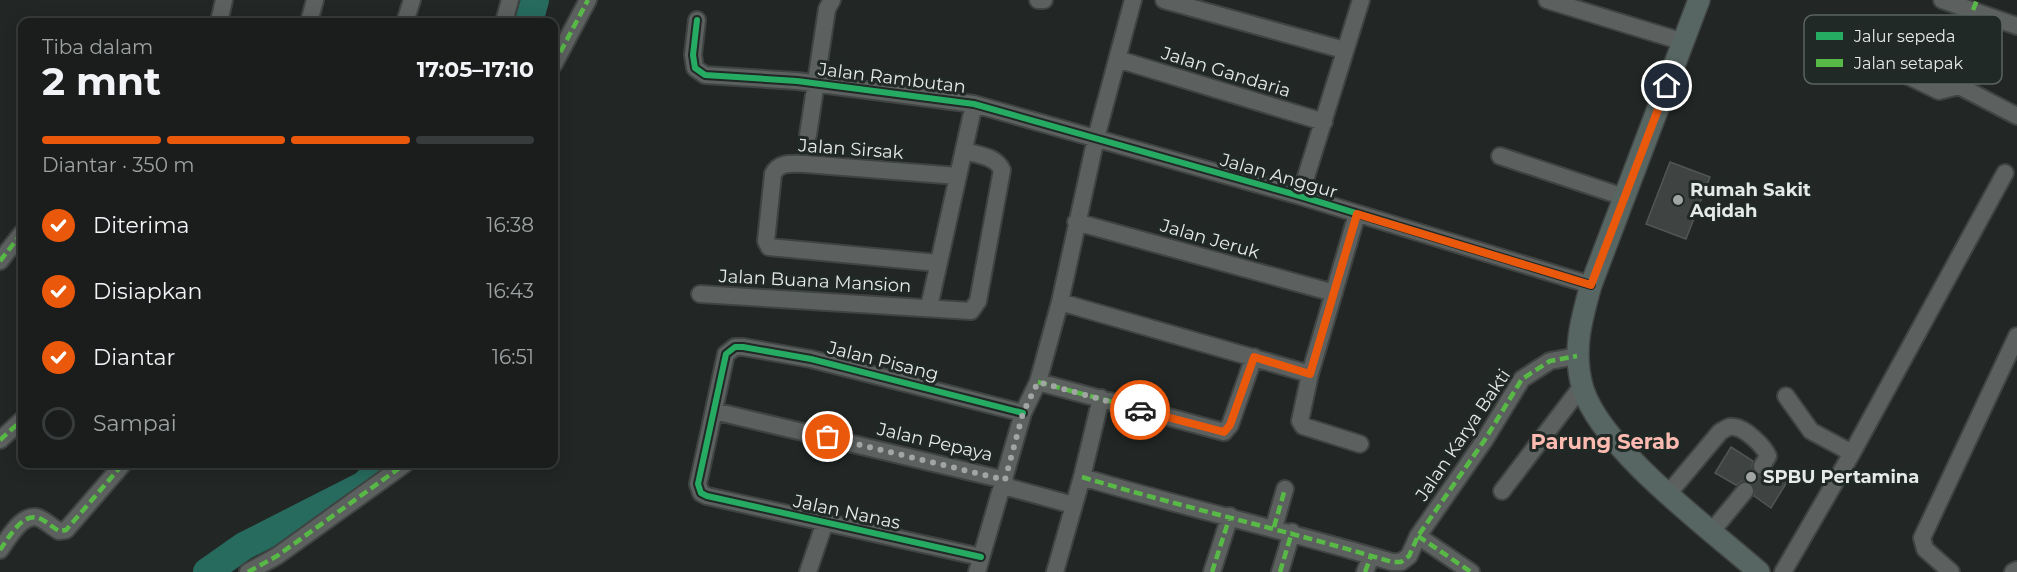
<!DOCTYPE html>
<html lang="id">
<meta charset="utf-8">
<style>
body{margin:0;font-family:Montserrat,sans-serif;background:#272a29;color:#f1f3f6;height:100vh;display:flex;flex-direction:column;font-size:22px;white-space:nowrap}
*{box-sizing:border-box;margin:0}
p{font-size:20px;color:#9fa2a3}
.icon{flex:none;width:33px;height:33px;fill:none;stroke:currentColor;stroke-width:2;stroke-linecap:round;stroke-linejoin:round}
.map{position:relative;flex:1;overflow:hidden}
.side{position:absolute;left:18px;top:18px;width:540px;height:450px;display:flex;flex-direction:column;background:#1a1d1c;border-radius:12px;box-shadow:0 3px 15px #0003,0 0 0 2px #383b3b}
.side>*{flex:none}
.pin{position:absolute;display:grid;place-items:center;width:51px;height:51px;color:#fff;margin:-26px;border:3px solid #fff;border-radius:50%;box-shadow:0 2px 6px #0007}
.courier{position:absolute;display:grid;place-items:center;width:60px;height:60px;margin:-30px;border:4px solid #ea580c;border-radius:50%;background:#fff;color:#222;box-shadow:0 2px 8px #0007}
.headline em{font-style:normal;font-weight:700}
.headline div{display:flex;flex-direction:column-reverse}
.headline{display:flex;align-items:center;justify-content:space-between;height:102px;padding:0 24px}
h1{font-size:39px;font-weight:700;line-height:45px}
.bar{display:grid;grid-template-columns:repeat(4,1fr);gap:9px 6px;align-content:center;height:72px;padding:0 24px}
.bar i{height:8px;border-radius:4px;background:#383b3b}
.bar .on{background:#ea580c}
.bar p{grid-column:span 4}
ol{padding:0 24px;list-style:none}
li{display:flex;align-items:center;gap:18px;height:66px}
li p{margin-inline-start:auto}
li .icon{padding:6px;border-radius:50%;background:#ea580c;color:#fff;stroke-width:4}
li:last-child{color:#9fa2a3}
li i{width:33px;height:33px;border:3px solid #383b3b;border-radius:50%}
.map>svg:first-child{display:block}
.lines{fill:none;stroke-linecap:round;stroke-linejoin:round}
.river{stroke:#276b5e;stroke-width:28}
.building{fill:#3f4442;stroke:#515654;stroke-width:1.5}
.minor-tunnel{stroke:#3f4442;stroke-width:16;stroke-dasharray:16 8;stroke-linecap:butt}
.minor-casing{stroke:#3f4342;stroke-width:20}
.major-casing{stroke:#3f4342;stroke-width:24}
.minor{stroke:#5c605f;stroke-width:16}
.major{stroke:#586663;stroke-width:21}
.quiet{stroke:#58b947;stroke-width:4.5;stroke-dasharray:9 4.5;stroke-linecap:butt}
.cycleway-casing{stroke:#202926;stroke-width:10}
.cycleway{stroke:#26ab63;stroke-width:6}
.done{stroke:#a1a6a4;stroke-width:6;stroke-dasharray:0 10.8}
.route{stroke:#ea580c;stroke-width:8}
.poi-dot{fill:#a1a6a4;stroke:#202926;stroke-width:2}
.labels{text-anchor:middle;stroke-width:6;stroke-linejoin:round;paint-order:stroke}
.street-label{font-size:18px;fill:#e5eae9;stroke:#202926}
.poi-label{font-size:18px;font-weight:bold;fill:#e5eae9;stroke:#202926;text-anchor:start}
.quarter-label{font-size:21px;font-weight:bold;fill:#fdbab0;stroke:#202926}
.key{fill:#202926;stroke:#5b6360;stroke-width:1.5}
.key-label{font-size:16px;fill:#e5eae9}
</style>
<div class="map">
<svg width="2017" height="572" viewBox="0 0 2017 572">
<rect width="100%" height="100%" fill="#222725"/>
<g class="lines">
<!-- river -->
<path class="river" d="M529 22 535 0
M207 572 244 546 364 485 385 464"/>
</g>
<!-- building -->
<path class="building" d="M1670 162 1710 177 1686 239 1646 224Z
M1731 447 1753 461 1752 466 1756 475 1762 476 1771 472 1787 482 1771 508 1754 496 1755 488 1751 483 1742 481 1736 485 1715 473Z"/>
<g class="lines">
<!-- minor-tunnel -->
<path class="minor-tunnel" d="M1745 491 1762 466"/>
<!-- minor casing -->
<g class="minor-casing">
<path id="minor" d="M1038 0H1044
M1164 0 1344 50
M1547 0 1684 42
M1942 0 2017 26
M697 20 693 55 695 68 705 75 797 81 974 104 1300 196 1591 285
M219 22 224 0
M309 22 315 0
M405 22 412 0
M504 22 510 0
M1853 49 1939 91 1959 86 2017 116
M1117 59 1324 122
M554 64 588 0
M808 135 827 9 832 0
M1500 156 1624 197
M1300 196 1361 0
M1357 214 1310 374 1300 421 1303 426 1360 444
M1076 222 1334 293
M0 261 22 233
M938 263 769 247 766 241 773 174C779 161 793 164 805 164L958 176
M700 294 971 311 978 301 1002 170C996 156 978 155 964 151
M1060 302 1310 374
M929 307 974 104
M1038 382 1224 432 1230 425 1254 357
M1786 396 1811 431 1852 453
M714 411 1005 480
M0 440 22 420
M1082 477C1185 508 1289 531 1392 562H1401L1409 556 1418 536 1484 441 1522 379 1550 361 1577 356
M1004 486 1073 505
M1502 491 1582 386
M1668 494 1720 432C1725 429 1728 426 1734 427 1745 428 1764 446 1768 456L1762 466
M1274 527 1285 489
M1712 531 1745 491
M1418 536 1471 572
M0 550C8 539 22 512 39 518 46 521 52 527 59 531L66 530 123 464
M981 557 707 496 701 493 698 484 726 354 735 347H743L811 359 1023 413
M248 572 277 556 405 464
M808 572 825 522
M977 572 1023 413 1038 382 1060 302 1096 138 1133 0
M1055 572 1082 477 1101 398
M1212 572 1230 516
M1280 572 1292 532
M1365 572 1371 556
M1783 572 1852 453 2005 173
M1951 572 1925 549 1922 538 2017 336
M2013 572 2017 570"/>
</g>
<!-- major casing -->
<g class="major-casing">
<path id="major" d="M1699 0 1591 285C1581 320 1572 353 1583 389 1602 449 1710 529 1759 572"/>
</g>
<!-- minor -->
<use href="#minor" class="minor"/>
<!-- major -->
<use href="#major" class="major"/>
<!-- quiet -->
<path class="quiet" d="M1973 10 1977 0
M554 64 588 0
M0 261 22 233
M1038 382 1224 432 1230 425 1252 364
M0 440 22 420
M1082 477C1185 508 1289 531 1392 562H1401L1409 556 1418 536 1484 441 1522 379 1550 361 1577 356
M1274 527 1285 489
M1418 536 1471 572
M0 550C8 539 22 512 39 518 46 521 52 527 59 531L66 530 123 464
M248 572 277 556 405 464
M1212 572 1230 516
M1280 572 1292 532
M1365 572 1371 556"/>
<!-- cycleway casing -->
<g class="cycleway-casing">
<path id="cycleway" d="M697 20 693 55 695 68 705 75 797 81 974 104 1300 196 1591 285
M981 557 707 496 701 493 698 484 726 354 735 347H743L811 359 1023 413"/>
</g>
<!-- cycleway -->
<use href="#cycleway" class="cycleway"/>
</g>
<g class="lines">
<!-- done -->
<path class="done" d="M828 437 1005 480 1023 413 1038 382 1140 410"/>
<!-- route -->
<path class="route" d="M1140 410 1224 432 1230 425 1254 357 1310 374 1357 214 1591 285 1667 86"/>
</g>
<!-- markers -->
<g class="poi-dot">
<circle cx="1678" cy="200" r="6"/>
<circle cx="1751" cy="477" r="6"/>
</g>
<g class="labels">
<!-- street labels -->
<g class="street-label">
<text transform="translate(1226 72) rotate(17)" y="6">Jalan Gandaria</text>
<text transform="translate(892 78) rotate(7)" y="6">Jalan Rambutan</text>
<text transform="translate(851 149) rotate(4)" y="6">Jalan Sirsak</text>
<text transform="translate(1279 176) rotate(16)" y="6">Jalan Anggur</text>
<text transform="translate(1210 239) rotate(16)" y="6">Jalan Jeruk</text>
<text transform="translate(815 281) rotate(3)" y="6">Jalan Buana Mansion</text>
<text transform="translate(883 361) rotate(14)" y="6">Jalan Pisang</text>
<text transform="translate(1463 435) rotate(-56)" y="6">Jalan Karya Bakti</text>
<text transform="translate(935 442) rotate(13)" y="6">Jalan Pepaya</text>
<text transform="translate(847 512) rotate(12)" y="6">Jalan Nanas</text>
</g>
<!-- poi labels -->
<g class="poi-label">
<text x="1690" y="196">Rumah Sakit<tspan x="1690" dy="21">Aqidah</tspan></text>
<text x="1763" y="483">SPBU Pertamina</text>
</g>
<!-- quarter labels -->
<g class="quarter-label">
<text x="1605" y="449">Parung Serab</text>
</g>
</g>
<!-- legend -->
<rect x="1804" y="15" width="198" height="69" rx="9" class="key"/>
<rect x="1816" y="32" width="27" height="8" fill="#26ab63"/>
<rect x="1816" y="59" width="27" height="8" fill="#58b947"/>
<g class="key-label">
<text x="1854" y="42">Jalur sepeda</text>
<text x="1854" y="69">Jalan setapak</text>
</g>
</svg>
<div class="pin" style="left:828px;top:437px;background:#ea580c"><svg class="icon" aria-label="bag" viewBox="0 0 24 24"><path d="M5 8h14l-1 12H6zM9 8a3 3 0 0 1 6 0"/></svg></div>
<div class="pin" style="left:1667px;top:86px;background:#1f2937"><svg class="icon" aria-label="home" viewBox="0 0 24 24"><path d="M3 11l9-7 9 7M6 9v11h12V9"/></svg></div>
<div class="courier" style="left:1140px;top:410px"><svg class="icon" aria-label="car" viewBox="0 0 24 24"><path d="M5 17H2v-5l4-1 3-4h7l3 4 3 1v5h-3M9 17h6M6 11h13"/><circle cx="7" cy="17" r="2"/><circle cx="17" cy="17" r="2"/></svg></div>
<section class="side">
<div class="headline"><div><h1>2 mnt</h1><p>Tiba dalam</p></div><em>17:05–17:10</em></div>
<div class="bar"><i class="on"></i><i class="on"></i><i class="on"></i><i></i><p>Diantar · 350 m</p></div>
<ol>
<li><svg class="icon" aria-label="check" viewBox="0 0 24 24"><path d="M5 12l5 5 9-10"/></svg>Diterima<p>16:38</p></li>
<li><svg class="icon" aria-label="check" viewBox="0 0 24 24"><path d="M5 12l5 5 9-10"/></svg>Disiapkan<p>16:43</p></li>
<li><svg class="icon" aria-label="check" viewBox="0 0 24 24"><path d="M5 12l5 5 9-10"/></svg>Diantar<p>16:51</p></li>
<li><i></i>Sampai</li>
</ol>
</section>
</div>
